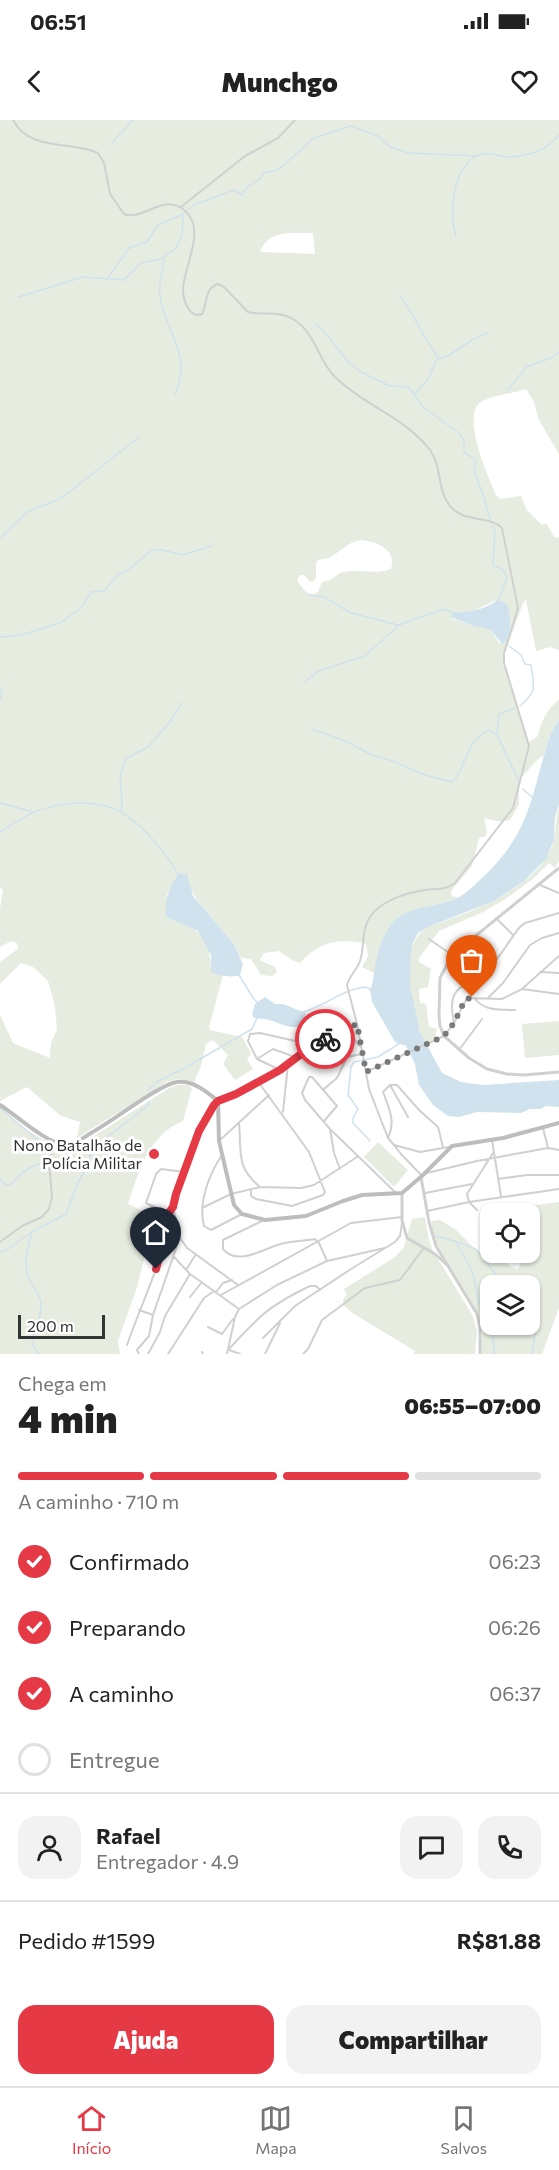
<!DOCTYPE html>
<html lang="pt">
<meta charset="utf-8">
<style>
body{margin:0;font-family:Commissioner,sans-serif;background:#f2f2f2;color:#222;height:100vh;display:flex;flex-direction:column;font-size:22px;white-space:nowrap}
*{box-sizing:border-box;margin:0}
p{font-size:20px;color:#767676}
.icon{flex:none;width:33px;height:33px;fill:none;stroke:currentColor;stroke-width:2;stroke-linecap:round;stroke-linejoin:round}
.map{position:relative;height:1234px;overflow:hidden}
.details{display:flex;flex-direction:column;background:#fff;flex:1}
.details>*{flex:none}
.tools{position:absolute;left:480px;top:1083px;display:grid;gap:12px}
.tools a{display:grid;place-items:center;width:60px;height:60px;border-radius:12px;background:#fff;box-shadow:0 2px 4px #0004;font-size:30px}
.scale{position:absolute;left:18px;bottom:15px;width:87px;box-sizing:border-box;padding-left:6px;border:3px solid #333;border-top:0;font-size:16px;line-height:21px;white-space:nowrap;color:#333;-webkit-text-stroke:4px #fff;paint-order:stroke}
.pin{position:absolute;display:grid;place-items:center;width:51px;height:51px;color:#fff;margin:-62px -26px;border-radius:50% 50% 50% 0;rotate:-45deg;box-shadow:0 0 6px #0007}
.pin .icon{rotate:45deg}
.courier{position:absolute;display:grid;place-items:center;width:60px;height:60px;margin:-30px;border:4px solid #e63946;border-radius:50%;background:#fff;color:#222;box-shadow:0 2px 8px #0007}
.summary em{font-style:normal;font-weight:800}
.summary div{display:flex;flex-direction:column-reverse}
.summary{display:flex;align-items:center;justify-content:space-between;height:102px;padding:0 18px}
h1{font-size:39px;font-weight:800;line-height:45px}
.bar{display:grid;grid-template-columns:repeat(4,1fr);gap:9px 6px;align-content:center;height:72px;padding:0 18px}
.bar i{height:8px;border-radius:4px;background:#e0e0e0}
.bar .selected{background:#e63946}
.bar p{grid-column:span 4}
.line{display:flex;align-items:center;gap:15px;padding:0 18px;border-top:2px solid #e0e0e0}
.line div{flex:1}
.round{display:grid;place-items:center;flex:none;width:63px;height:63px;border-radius:18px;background:#f2f2f2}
ol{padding:0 18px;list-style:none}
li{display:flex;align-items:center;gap:18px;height:66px}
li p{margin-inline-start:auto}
li .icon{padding:6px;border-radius:50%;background:#e63946;color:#fff;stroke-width:4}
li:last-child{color:#767676}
li i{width:33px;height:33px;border:3px solid #e0e0e0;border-radius:50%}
.button{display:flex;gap:12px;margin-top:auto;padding:12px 18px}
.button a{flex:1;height:69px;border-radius:18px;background:#e63946;color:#fff;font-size:24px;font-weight:800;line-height:69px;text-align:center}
.button a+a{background:#f2f2f2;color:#222}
.status{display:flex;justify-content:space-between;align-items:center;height:42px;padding:0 30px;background:#fff;direction:ltr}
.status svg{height:16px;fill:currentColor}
header{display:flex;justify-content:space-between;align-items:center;height:78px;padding:0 18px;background:#fff;font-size:27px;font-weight:800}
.dock{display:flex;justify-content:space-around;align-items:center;height:84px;border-top:2px solid #e0e0e0;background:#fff;font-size:16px;color:#767676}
.dock a{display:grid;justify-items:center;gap:3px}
.dock .selected{color:#e63946}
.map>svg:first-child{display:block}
.green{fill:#e6ecdf;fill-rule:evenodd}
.water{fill:#cfe2ee}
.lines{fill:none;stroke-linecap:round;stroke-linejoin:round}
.stream{stroke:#cfe2ee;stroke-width:1.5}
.minor{stroke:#d0d0d0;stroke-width:2}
.tertiary{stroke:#d0d0d0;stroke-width:3}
.secondary{stroke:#bdbdbd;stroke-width:4}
.done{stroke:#7a7a7a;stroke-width:6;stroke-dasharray:0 10.8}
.route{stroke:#e63946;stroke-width:8}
.poi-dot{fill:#e63946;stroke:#fff;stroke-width:2}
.labels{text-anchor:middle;stroke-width:6;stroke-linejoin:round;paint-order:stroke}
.poi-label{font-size:16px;fill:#333;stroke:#fff;text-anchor:end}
</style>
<div class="status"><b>06:51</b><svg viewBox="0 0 49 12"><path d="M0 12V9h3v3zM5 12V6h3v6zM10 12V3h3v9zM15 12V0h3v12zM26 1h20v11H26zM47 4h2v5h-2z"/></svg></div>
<header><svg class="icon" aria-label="back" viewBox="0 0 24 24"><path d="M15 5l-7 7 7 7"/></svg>Munchgo<svg class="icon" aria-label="heart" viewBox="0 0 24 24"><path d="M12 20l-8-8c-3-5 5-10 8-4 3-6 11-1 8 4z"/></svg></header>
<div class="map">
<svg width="559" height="1234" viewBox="0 0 559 1234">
<rect width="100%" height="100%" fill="#fff"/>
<!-- green -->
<path class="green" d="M0 0H559V334L539 300 534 282 526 269C514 273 491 276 481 282 460 295 489 358 496 375L500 379 521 376 527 390 542 405 546 403 555 418 559 417V530L550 527 536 531 526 480 523 483 503 539 529 622 538 616C541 601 547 590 559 579V600L551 613 543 637H540L519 660V684L510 700 502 702 484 698 487 712 486 716 479 718 472 746 451 771 452 776 458 778C443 784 427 786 412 791 385 798 380 830 374 853L362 847 368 836 366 825C360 821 354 822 347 821 327 821 313 828 300 843L292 840 279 831 264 833 260 840 275 847 277 852 272 856 261 855 251 839 241 838 234 824 199 783 190 768 175 759 167 775C174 784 179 794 186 803 193 811 199 810 206 822 211 832 209 844 214 853L223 855 209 907 210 910 242 917 251 933 247 939 253 949 235 960 223 944 228 935 213 920 206 924 201 946 194 962 178 959 167 962 77 1018 80 1002 61 996 27 967 0 981V895L13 923 50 938 51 923 57 910 55 886 48 861 33 847 21 843 0 864V842L18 829 17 823 11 821 0 827V788L3 770 0 767ZM313 113 315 134 260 132C270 108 291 114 313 113ZM361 420C377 422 397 429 391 449 376 455 358 449 343 452 337 453 334 461 322 462L318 472 312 475 306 472 297 461 300 455H304L309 461 312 462 316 458V443L318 440 329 438 351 423ZM495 481 510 494 511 509 500 524 491 510 452 499 458 492H471Z
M559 684V741L555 748 549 743 534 758 507 778 483 792 439 811 419 838V842L431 849 428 867 419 869 420 883 426 884 429 907 437 909 434 919 425 924C413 894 395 828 427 807 465 795 534 769 551 729 557 715 555 699 559 684Z
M559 901V935L525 938 522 904Z
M178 965H187L192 968 183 1001C148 1015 139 1052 128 1084L157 1097 152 1107 137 1167 118 1221 120 1234H0V989C23 1005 54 1037 83 1023L171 967Z
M378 1022 408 1050 394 1067 364 1037Z
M559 1082V1188L542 1234H480L482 1212 478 1194 434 1119 431 1101 440 1100 456 1110 477 1131 502 1140 512 1147 518 1149 522 1141V1133L530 1132V1094L515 1093 513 1088ZM490 1166H530V1204H490Z
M425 1097 429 1120 433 1131 473 1196 477 1212 475 1234H413L415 1231 354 1194 344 1186 343 1180 347 1174 344 1169 395 1137 404 1127 412 1099Z"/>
<!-- water -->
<path class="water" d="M498 480 507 484C511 497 514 515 502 524L491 510 474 506 450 497 453 493C471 491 482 491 498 480Z
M559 600V684L555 697 554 720 546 739 524 761 494 781 428 807 418 813 413 823 411 833 410 865 420 912 442 953 461 962 483 965 559 960V987L546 986 541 989H530L521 993 477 992 459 997 448 996 433 985 419 965 415 944 406 926 395 922 372 882 370 870C373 864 373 860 374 853 376 836 382 815 393 802 409 785 437 788 457 778 468 773 476 763 485 755 533 709 531 672 551 613Z
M180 753 187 754 193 776 234 824 243 844 240 855C232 858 219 856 211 852V835L198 811 166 797C164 784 170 762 180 753Z
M265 877 275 884H283L306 893C301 917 285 904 269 900 264 898 259 899 254 898L252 894 255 884Z"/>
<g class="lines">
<!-- stream -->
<path class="stream" d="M112 23 133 0
M456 117C449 92 452 54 474 37
M164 138C163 150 158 164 160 176 165 213 193 234 175 274
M108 158 129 128 147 122 158 105 183 94 194 85 234 70 242 75 247 67 260 59 264 53 275 51 283 46 314 18 351 6 378 16 389 26 408 33 477 36C486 31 499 36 509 37 527 37 549 29 559 15
M18 177 83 157 124 160 141 143 161 139 176 128 182 116 183 95
M401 177C415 196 423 218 438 237
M315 204 323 210 349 243 361 252 390 266 406 267 411 270 423 287 459 313 464 321V332L476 340 474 351 484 377 490 399
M508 270 526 247 551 238 559 232
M416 273 429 258 436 240 449 235 472 220 487 213
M491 403 495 411 493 445 503 450 507 457 499 480
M0 418 27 392 57 380 68 373 139 317
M309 475 324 477 351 493 398 505
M0 517 21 515 60 503 81 488 91 472 104 471 119 454 127 451 152 430H163L182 435 212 426
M509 526 521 535 525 544 531 545C534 568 538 570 520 586
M305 562 318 551 365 536 399 505 443 489 455 493
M0 567 2 572 0 580
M515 588 499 594 497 615 519 661
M312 609 347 622 374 636 393 641 425 655 452 662C459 659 466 633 473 623 477 617 483 614 488 610L497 615
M523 669 533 678
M0 683 33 692
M121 691 122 681 120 658 125 639 148 627 170 602 182 583
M0 712C11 706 21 698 32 693 57 682 96 678 121 692 142 704 168 735 179 756
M239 855 253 878 258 883
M303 892C325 886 343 869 366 867L370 869
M148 970 158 961 183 949 252 909 257 898
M0 988 39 1021 47 1041
M370 1021 353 1003V998L358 989 348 975 351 947 354 942 378 937 400 923
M51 1041 71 1045 83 1051
M0 1059 5 1065H10L27 1049 47 1041
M32 1112C27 1129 22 1147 31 1162 35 1170 40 1175 41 1183 42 1198 34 1210 32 1224L39 1234
M436 1116 461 1123 477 1130 497 1156 501 1157 507 1166
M457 1123 473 1153 479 1183 490 1197
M0 1132 8 1129 32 1112 66 1094 78 1062 88 1046 93 1028 146 987 149 982
M530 1198 536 1209 532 1234
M491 1204 495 1234"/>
<!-- minor -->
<path class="minor" d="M13 0C30 32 69 20 98 33L104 43 110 74 124 94C142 101 163 74 183 89 208 108 184 145 183 169 183 180 189 199 202 194 208 182 204 169 218 164L224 167 248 192C264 196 278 190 293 199 316 213 317 239 335 257 363 285 406 298 430 330 443 348 436 372 452 388 466 403 489 395 502 408L518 488 504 533V543L529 626 513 688 455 763C445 771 432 768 419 771 399 775 370 785 365 809 362 820 364 830 360 841 357 850 349 856 347 865L357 904 369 969 388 1018 394 1025 420 1032 449 1027
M181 87 245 36 278 18 295 0
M540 765 559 773
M496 798 513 815
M429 819 452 835 474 858
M540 852 559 853
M522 869 559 874
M474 878C484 891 499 890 515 890
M488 878 503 863 530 825 542 818 559 813
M454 903C445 862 467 869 488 849 501 837 509 820 520 807L525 803 559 793
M347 909 359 926
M459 930 482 899
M334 932 347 937 362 934
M257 939 273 929 295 937
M280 950 257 939 248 921 250 914 260 913 313 925
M366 952 444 916 454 903 467 878 502 879 522 869 559 836
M390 965H397L419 990 438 1007 443 1027
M390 965 408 997
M324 969 337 958 347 937
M283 992 288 944
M324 1001 337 986 312 957H309L302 973 305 980 330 1009 395 1072
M239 1003C242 1033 235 1046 260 1067
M543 1008 548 1028
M330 1009 334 1033 340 1049
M388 1018C396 1000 389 989 383 972L390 965
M492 1020 501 1076
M219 1021 269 975
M394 1025 401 1034 422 1056
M222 1035C209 1054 198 1083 204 1106L211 1110 242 1094
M427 1053 477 1041 548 1028 559 1030
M498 1059 527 1055H559
M251 1070V1076L256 1079 292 1086 323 1075 325 1072 309 1032 259 963
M425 1073 472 1064
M202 1088 231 1074 260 1067 301 1068 314 1065 357 1037
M477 1090 469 1082 467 1074 493 1033
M427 1091 469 1082 559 1069
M168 1094 146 1083 156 1054 161 1049 184 1052
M262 1101 223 1120V1129C238 1147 264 1128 281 1124 292 1121 304 1121 315 1119L319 1123
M180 1118 187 1128 238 1165
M0 1122 22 1106 42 1097 49 1089 52 1077 49 1043 55 1022
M319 1123 327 1141
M174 1137 190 1154 239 1189
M186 1150 196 1134
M216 1172 223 1163 232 1160
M221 1175 351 1103 402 1097
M190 1177 202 1162
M139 1190 153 1195
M208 1207 222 1214 233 1199
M263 1218 295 1186 351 1149 395 1122 400 1116 402 1103
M127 1225C136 1199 148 1172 157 1146 164 1126 161 1105 173 1087
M230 1228C259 1196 270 1185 310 1166H316L320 1170
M229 1230 240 1234
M202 1232 203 1234
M139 1234 137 1230 149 1216 153 1195 180 1117 173 1087 176 1074 199 1011 214 985 218 981 236 974 280 950 313 925 357 904
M148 1234 160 1212 165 1196 190 1154
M168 1234 204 1178 214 1171
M227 1234 235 1197 239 1189 277 1165 327 1141 385 1128
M265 1234 280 1203
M303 1234 308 1229 322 1200 365 1168 400 1160 423 1129"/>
<!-- tertiary -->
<path class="tertiary" d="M559 748 452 835 440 858 439 895 440 906 444 916 469 938 487 949 507 954 524 955 559 952
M421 1057 429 1102 436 1126 477 1194 480 1208V1234
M402 1073V1100L407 1118 435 1134 447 1145"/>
<!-- secondary -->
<path class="secondary" d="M0 985C16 995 47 1024 66 1025 75 1025 84 1017 91 1013 110 1003 160 964 177 962 193 960 207 972 218 981L219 1021 234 1085 242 1094 265 1100 306 1096 343 1081 362 1075 402 1073 422 1056 452 1026 503 1018 559 1003"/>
</g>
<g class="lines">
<!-- done -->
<path class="done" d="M325 919 357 904 366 952 444 916 454 903 465 880 472 877"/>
<!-- route -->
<path class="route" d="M156 1149 160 1135 163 1110 168 1094 173 1087 176 1074 199 1011 214 985 218 981 236 974 280 950 313 925 325 919"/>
</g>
<!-- markers -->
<circle class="poi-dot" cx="154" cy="1034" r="6"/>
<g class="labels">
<!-- poi labels -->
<g class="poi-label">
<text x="142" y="1031">Nono Batalhão de<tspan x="142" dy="18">Polícia Militar</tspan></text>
</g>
</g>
</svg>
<div class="tools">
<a><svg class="icon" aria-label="locate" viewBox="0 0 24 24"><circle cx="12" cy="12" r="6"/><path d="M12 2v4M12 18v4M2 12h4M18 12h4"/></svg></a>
<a><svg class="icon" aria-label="layers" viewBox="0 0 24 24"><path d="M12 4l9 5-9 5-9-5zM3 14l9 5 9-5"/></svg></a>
</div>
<div class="scale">200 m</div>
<div class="pin" style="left:472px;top:877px;background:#ea580c"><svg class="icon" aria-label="bag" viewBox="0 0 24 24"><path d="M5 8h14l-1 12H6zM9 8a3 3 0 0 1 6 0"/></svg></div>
<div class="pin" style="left:156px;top:1149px;background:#1f2937"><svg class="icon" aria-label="home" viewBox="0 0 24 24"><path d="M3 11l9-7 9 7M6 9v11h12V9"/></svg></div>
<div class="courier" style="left:325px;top:919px"><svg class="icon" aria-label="bike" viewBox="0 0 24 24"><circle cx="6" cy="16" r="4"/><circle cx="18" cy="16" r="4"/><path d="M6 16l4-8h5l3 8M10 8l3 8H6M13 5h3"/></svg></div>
</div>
<section class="details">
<div class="summary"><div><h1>4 min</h1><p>Chega em</p></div><em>06:55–07:00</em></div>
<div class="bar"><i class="selected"></i><i class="selected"></i><i class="selected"></i><i></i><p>A caminho · 710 m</p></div>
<ol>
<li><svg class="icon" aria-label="check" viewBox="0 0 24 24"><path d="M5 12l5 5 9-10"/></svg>Confirmado<p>06:23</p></li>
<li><svg class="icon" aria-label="check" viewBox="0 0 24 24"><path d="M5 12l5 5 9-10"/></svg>Preparando<p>06:26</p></li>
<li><svg class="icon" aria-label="check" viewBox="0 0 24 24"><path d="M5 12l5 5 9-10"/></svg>A caminho<p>06:37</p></li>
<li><i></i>Entregue</li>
</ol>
<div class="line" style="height:108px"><a class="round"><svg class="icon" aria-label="person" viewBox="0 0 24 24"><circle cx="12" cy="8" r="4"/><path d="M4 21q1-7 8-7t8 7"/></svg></a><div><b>Rafael</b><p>Entregador · 4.9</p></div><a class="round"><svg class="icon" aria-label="chat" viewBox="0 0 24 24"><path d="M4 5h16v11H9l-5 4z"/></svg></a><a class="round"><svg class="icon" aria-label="phone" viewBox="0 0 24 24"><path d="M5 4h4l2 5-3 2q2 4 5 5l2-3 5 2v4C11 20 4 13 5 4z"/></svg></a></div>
<div class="line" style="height:78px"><div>Pedido #1599</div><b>R$81.88</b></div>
<div class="button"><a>Ajuda</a><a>Compartilhar</a></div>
</section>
<nav class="dock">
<a class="selected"><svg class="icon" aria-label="home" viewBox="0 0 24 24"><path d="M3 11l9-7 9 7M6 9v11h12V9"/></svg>Início</a>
<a><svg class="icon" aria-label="map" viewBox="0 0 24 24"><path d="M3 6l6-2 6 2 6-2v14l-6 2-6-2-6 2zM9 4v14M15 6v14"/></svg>Mapa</a>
<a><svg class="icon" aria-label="saved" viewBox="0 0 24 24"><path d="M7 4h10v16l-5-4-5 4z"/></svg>Salvos</a>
</nav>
